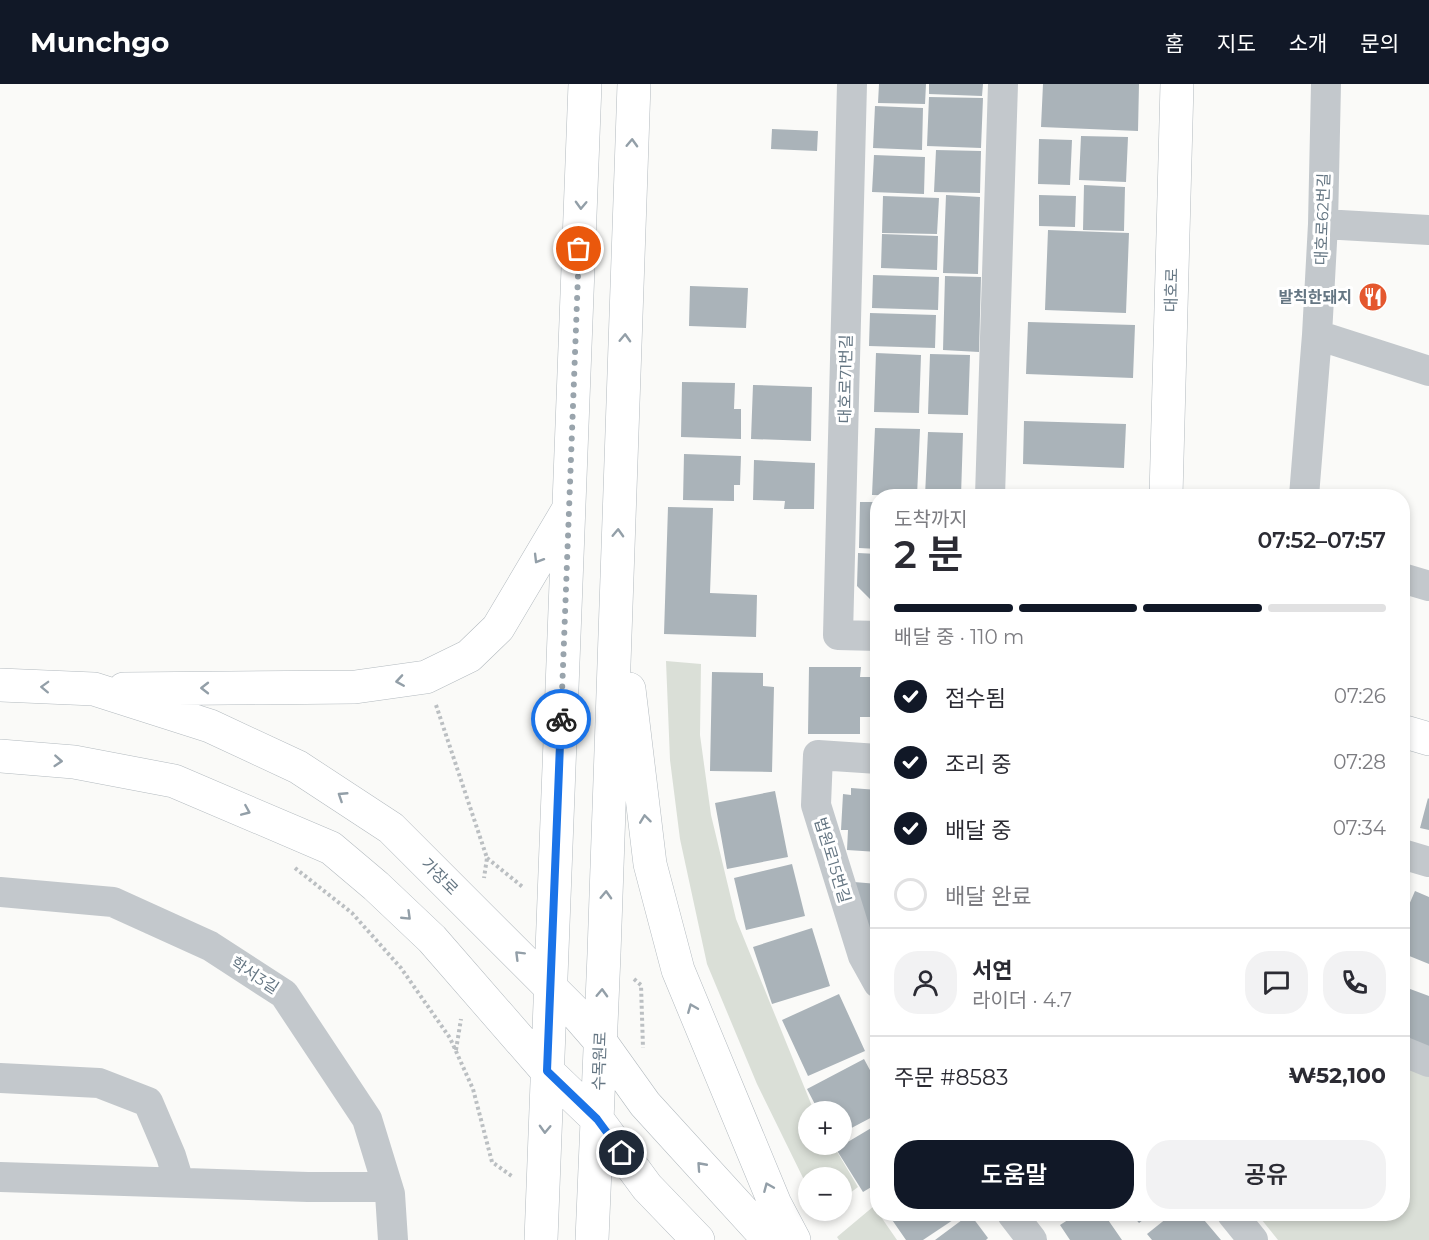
<!DOCTYPE html>
<html lang="ko">
<meta charset="utf-8">
<style>
body{margin:0;font-family:Montserrat,"Noto Sans KR",sans-serif;background:#f2f2f3;color:#2b2b33;height:100vh;display:flex;flex-direction:column;font-size:22px;white-space:nowrap}
*{box-sizing:border-box;margin:0}
p{font-size:20px;color:#7c7c81}
.icon{flex:none;width:33px;height:33px;fill:none;stroke:currentColor;stroke-width:2;stroke-linecap:round;stroke-linejoin:round}
.map{position:relative;flex:1;overflow:hidden}
.drawer{position:absolute;left:870px;top:405px;width:540px;height:732px;display:flex;flex-direction:column;background:#fff;border-radius:24px;box-shadow:0 3px 9px #0003}
.drawer>*{flex:none}
.buttons{position:absolute;left:798px;top:1017px;display:grid;gap:12px}
.buttons a{display:grid;place-items:center;width:54px;height:54px;border-radius:50%;background:#fff;box-shadow:0 3px 9px #0003;font-size:30px}
.pin{position:absolute;display:grid;place-items:center;width:51px;height:51px;color:#fff;margin:-26px;border:3px solid #fff;border-radius:50%;box-shadow:0 2px 6px #0007}
.courier{position:absolute;display:grid;place-items:center;width:60px;height:60px;margin:-30px;border:4px solid #1a73e8;border-radius:50%;background:#fff;color:#222;box-shadow:0 2px 8px #0007}
.headline em{font-style:normal;font-weight:600}
.headline div{display:flex;flex-direction:column-reverse}
.headline{display:flex;align-items:center;justify-content:space-between;height:102px;padding:0 24px}
h1{font-size:39px;font-weight:600;line-height:45px}
.bar{display:grid;grid-template-columns:repeat(4,1fr);gap:9px 6px;align-content:center;height:72px;padding:0 24px}
.bar i{height:8px;border-radius:4px;background:#e1e1e2}
.bar .on{background:#111827}
.bar p{grid-column:span 4}
.line{display:flex;align-items:center;gap:15px;padding:0 24px;border-top:2px solid #e1e1e2}
.line div{flex:1}
.round{display:grid;place-items:center;flex:none;width:63px;height:63px;border-radius:24px;background:#f2f2f3}
ol{padding:0 24px;list-style:none}
li{display:flex;align-items:center;gap:18px;height:66px}
li p{margin-inline-start:auto}
li .icon{padding:6px;border-radius:50%;background:#111827;color:#fff;stroke-width:4}
li:last-child{color:#7c7c81}
li i{width:33px;height:33px;border:3px solid #e1e1e2;border-radius:50%}
.primary-button{display:flex;gap:12px;margin-top:auto;padding:12px 24px}
.primary-button a{flex:1;height:69px;border-radius:24px;background:#111827;color:#fff;font-size:24px;font-weight:600;line-height:69px;text-align:center}
.primary-button a+a{background:#f2f2f3;color:#2b2b33}
header{display:flex;align-items:center;gap:36px;box-sizing:border-box;height:84px;padding:0 30px;background:#111827;color:#fff}
header strong{font-size:28px}
nav{display:flex;gap:33px;margin-inline-start:auto;font-size:21px}
.map>svg:first-child{display:block}
.green{fill:#dadfd7}
.building{fill:#aab3b9}
.lines{fill:none;stroke-linecap:round;stroke-linejoin:round}
.secondary-casing{stroke:#b3babf;stroke-width:34}
.path{stroke:#bbbfc2;stroke-width:4;stroke-dasharray:3 3;stroke-linecap:butt}
.street{stroke:#c3c8cc;stroke-width:30}
.secondary{stroke:#fff;stroke-width:33}
.oneway{stroke:#939fa8}
.done{stroke:#99a4ac;stroke-width:6;stroke-dasharray:0 10.8}
.route{stroke:#1a73e8;stroke-width:8}
.labels{text-anchor:middle;stroke-width:6;stroke-linejoin:round;paint-order:stroke}
.street-label{font-size:16px;fill:#657683;stroke:#fff}
.poi-label{font-size:16px;font-weight:bold;fill:#657683;stroke:#fff;text-anchor:end}
</style>
<header>
<strong>Munchgo</strong>
<nav><a>홈</a><a>지도</a><a>소개</a><a>문의</a></nav>
</header>
<div class="map">
<svg width="1429" height="1156" viewBox="0 0 1429 1156">
<rect width="100%" height="100%" fill="#fafaf8"/>
<!-- green -->
<path class="green" d="M666 577 701 580 700 651 711 731 736 835 814 1027 808 1028V1060L833 1061 858 1103 842 1115V1094H808V1104L757 1000 707 880 680 755 670 676Z
M1403 976 1429 988V1156H1278L1257 1130H1402Z
M874 1122 878 1130H879L897 1156H839L837 1153Z"/>
<!-- building -->
<path class="building" d="M879 0H926L925 20 878 19Z
M929 0H983L982 12 929 10Z
M1043 0H1139L1138 47 1041 43Z
M929 13 983 14 981 64 927 62Z
M875 22 923 24 922 66 873 64Z
M772 45 818 47 817 67 771 65Z
M1081 52 1128 53 1126 98 1079 96Z
M1039 55 1072 56 1070 101 1038 100Z
M936 66 981 67 980 109 934 108Z
M874 71 925 73 924 110 872 108Z
M1084 101 1125 103 1124 147 1083 146Z
M946 111 980 113 978 190 943 189Z
M1039 111 1076 112 1075 143 1039 142Z
M883 112 939 114 937 150 882 149Z
M1048 146 1129 149 1126 229 1045 226Z
M882 150 938 152 937 186 881 184Z
M873 191 939 193 938 226 872 224Z
M945 192 981 193 979 268 943 266Z
M690 202 748 204 746 244 689 242Z
M870 229 936 231 935 264 869 262Z
M1028 238 1135 241 1133 294 1026 290Z
M876 269 921 271 919 329 874 328Z
M930 270 970 271 968 331 928 330Z
M682 298 735 299 734 325H741V355L681 353Z
M753 301 812 303 811 357 751 355Z
M1024 337 1126 340 1124 384 1023 380Z
M875 344 920 345 917 412 872 411Z
M928 348 963 349 961 412H925Z
M684 370 741 372 740 401H734V417L683 416Z
M754 376 815 379 814 425H784L785 417 753 416Z
M860 418H878V465L859 464Z
M668 423 713 424 710 509 757 511 756 553 664 550Z
M858 469 878 470V517H872L857 502Z
M809 583H861L860 593H871V633H860V650H808Z
M712 588 763 589V602L774 603 772 688 710 687Z
M851 704 878 706V768L847 766 848 746H841L843 710 851 711Z
M775 707 788 773 727 785 715 719Z
M1428 714 1429 715V746L1420 744Z
M792 780 805 832 746 846 734 794Z
M854 798 878 800V849L870 847Z
M1415 807 1429 813V880L1402 869V837Z
M812 844 830 902 772 920 753 863Z
M1402 902 1429 912V965L1402 954Z
M839 910 865 967 808 992 782 936Z
M864 975 878 1001V1030L842 1049V1028H819L807 1005Z
M878 1040V1099L863 1108 836 1065Z
M888 1130H962L923 1156H906Z
M970 1130 988 1154 986 1156H935Z
M1077 1130H1104L1122 1156H1070L1060 1141Z
M1131 1130H1151L1139 1139Z
M1172 1130H1199L1221 1156H1152L1147 1150Z"/>
<g class="lines">
<!-- secondary casing -->
<g class="secondary-casing">
<path id="secondary" d="M1166 412 1177 0
M0 601 94 605 210 642 298 683 391 744 573 926 600 957 645 1020 769 1156
M124 605 355 603 426 593 469 572 498 544 568 426
M629 605 650 780 678 886 775 1120 794 1156
M1402 647 1429 655
M0 672 74 678 174 697 331 764 376 802 432 855 547 987 597 1035 647 1103 698 1156
M541 1156 585 0
M592 1156 604 870 634 0"/>
</g>
<!-- path -->
<path class="path" d="M436 621 487 774 484 794
M487 774 524 804
M295 784 352 829 401 884 450 954 473 1005 492 1078 513 1093
M634 895 641 901 643 964
M456 966 461 935"/>
<!-- street -->
<path class="street" d="M852 0 838 551 878 552
M1323 140 1429 146
M1317 251 1429 287
M990 412 1003 0
M1304 412 1317 251 1323 140 1326 0
M1402 494 1429 502
M878 675 818 671 816 721 863 872 878 899
M1402 770 1429 778
M0 808 113 818 210 862 284 910 367 1035 390 1110 393 1156
M1402 967 1429 978
M0 994 99 999 148 1018 171 1072 179 1098
M0 1093 308 1103H388
M1012 1130 1032 1156
M1232 1130 1253 1156"/>
<!-- secondary -->
<use href="#secondary" class="secondary"/>
</g>
<!-- one-way arrows -->
<defs><path id="oneway-chevron" d="M-2-3.5L2.5 0L-2 3.5" fill="none" stroke-width="1.6" stroke-linecap="round" stroke-linejoin="round" transform="scale(1.5)"/></defs>
<g class="oneway">
<use href="#oneway-chevron" transform="translate(632 59) rotate(-88)"/>
<use href="#oneway-chevron" transform="translate(581 121) rotate(92)"/>
<use href="#oneway-chevron" transform="translate(625 254) rotate(-88)"/>
<use href="#oneway-chevron" transform="translate(618 449) rotate(-88)"/>
<use href="#oneway-chevron" transform="translate(538 475) rotate(121)"/>
<use href="#oneway-chevron" transform="translate(400 597) rotate(171)"/>
<use href="#oneway-chevron" transform="translate(45 603) rotate(-178)"/>
<use href="#oneway-chevron" transform="translate(205 604) rotate(180)"/>
<use href="#oneway-chevron" transform="translate(58 677) rotate(4)"/>
<use href="#oneway-chevron" transform="translate(342 712) rotate(-147)"/>
<use href="#oneway-chevron" transform="translate(246 727) rotate(23)"/>
<use href="#oneway-chevron" transform="translate(645 735) rotate(-97)"/>
<use href="#oneway-chevron" transform="translate(606 811) rotate(-88)"/>
<use href="#oneway-chevron" transform="translate(407 832) rotate(44)"/>
<use href="#oneway-chevron" transform="translate(519 871) rotate(-135)"/>
<use href="#oneway-chevron" transform="translate(602 909) rotate(-88)"/>
<use href="#oneway-chevron" transform="translate(692 924) rotate(-112)"/>
<use href="#oneway-chevron" transform="translate(545 1045) rotate(92)"/>
<use href="#oneway-chevron" transform="translate(701 1082) rotate(-132)"/>
<use href="#oneway-chevron" transform="translate(768 1103) rotate(-113)"/>
</g>
<g class="lines">
<!-- done -->
<path class="done" d="M561 635 579 165"/>
<!-- route -->
<path class="route" d="M561 635 547 987 597 1035 622 1069"/>
</g>
<!-- icons -->
<defs>
<g id="restaurant-disc" transform="scale(1.5)"><circle r="9.5" fill="#e4572e" stroke="#fff"/><path d="M-5-6h1v4h1v-4h1v4h1v-4h1v5L-1.5 .5V6h-2V.5L-5-1ZM5-6V6H3V1.5H1.5Q1.5-4 5-6Z" fill="#fff"/></g>
</defs>
<g fill-rule="evenodd">
<use href="#restaurant-disc" x="1373" y="213"/>
</g>
<g class="labels">
<!-- street labels -->
<g class="street-label">
<text transform="translate(1322 135) rotate(-88)" y="6">대호로62번길</text>
<text transform="translate(1171 206) rotate(-89)" y="6">대호로</text>
<text transform="translate(845 295) rotate(-89)" y="6">대호로71번길</text>
<text transform="translate(833 776) rotate(73)" y="6">법원로15번길</text>
<text transform="translate(440 792) rotate(45)" y="6">가장로</text>
<text transform="translate(255 891) rotate(33)" y="6">학서3길</text>
<text transform="translate(599 977) rotate(-88)" y="6">수목원로</text>
</g>
<!-- poi labels -->
<g class="poi-label">
<text x="1352" y="219">발칙한돼지</text>
</g>
</g>
</svg>
<div class="buttons">
<a>+</a>
<a>−</a>
</div>
<div class="pin" style="left:579px;top:165px;background:#ea580c"><svg class="icon" aria-label="bag" viewBox="0 0 24 24"><path d="M5 8h14l-1 12H6zM9 8a3 3 0 0 1 6 0"/></svg></div>
<div class="pin" style="left:622px;top:1069px;background:#1f2937"><svg class="icon" aria-label="home" viewBox="0 0 24 24"><path d="M3 11l9-7 9 7M6 9v11h12V9"/></svg></div>
<div class="courier" style="left:561px;top:635px"><svg class="icon" aria-label="bike" viewBox="0 0 24 24"><circle cx="6" cy="16" r="4"/><circle cx="18" cy="16" r="4"/><path d="M6 16l4-8h5l3 8M10 8l3 8H6M13 5h3"/></svg></div>
<section class="drawer">
<div class="headline"><div><h1>2 분</h1><p>도착까지</p></div><em>07:52–07:57</em></div>
<div class="bar"><i class="on"></i><i class="on"></i><i class="on"></i><i></i><p>배달 중 · 110 m</p></div>
<ol>
<li><svg class="icon" aria-label="check" viewBox="0 0 24 24"><path d="M5 12l5 5 9-10"/></svg>접수됨<p>07:26</p></li>
<li><svg class="icon" aria-label="check" viewBox="0 0 24 24"><path d="M5 12l5 5 9-10"/></svg>조리 중<p>07:28</p></li>
<li><svg class="icon" aria-label="check" viewBox="0 0 24 24"><path d="M5 12l5 5 9-10"/></svg>배달 중<p>07:34</p></li>
<li><i></i>배달 완료</li>
</ol>
<div class="line" style="height:108px"><a class="round"><svg class="icon" aria-label="person" viewBox="0 0 24 24"><circle cx="12" cy="8" r="4"/><path d="M4 21q1-7 8-7t8 7"/></svg></a><div><b>서연</b><p>라이더 · 4.7</p></div><a class="round"><svg class="icon" aria-label="chat" viewBox="0 0 24 24"><path d="M4 5h16v11H9l-5 4z"/></svg></a><a class="round"><svg class="icon" aria-label="phone" viewBox="0 0 24 24"><path d="M5 4h4l2 5-3 2q2 4 5 5l2-3 5 2v4C11 20 4 13 5 4z"/></svg></a></div>
<div class="line" style="height:78px"><div>주문 #8583</div><b>₩52,100</b></div>
<div class="primary-button"><a>도움말</a><a>공유</a></div>
</section>
</div>
